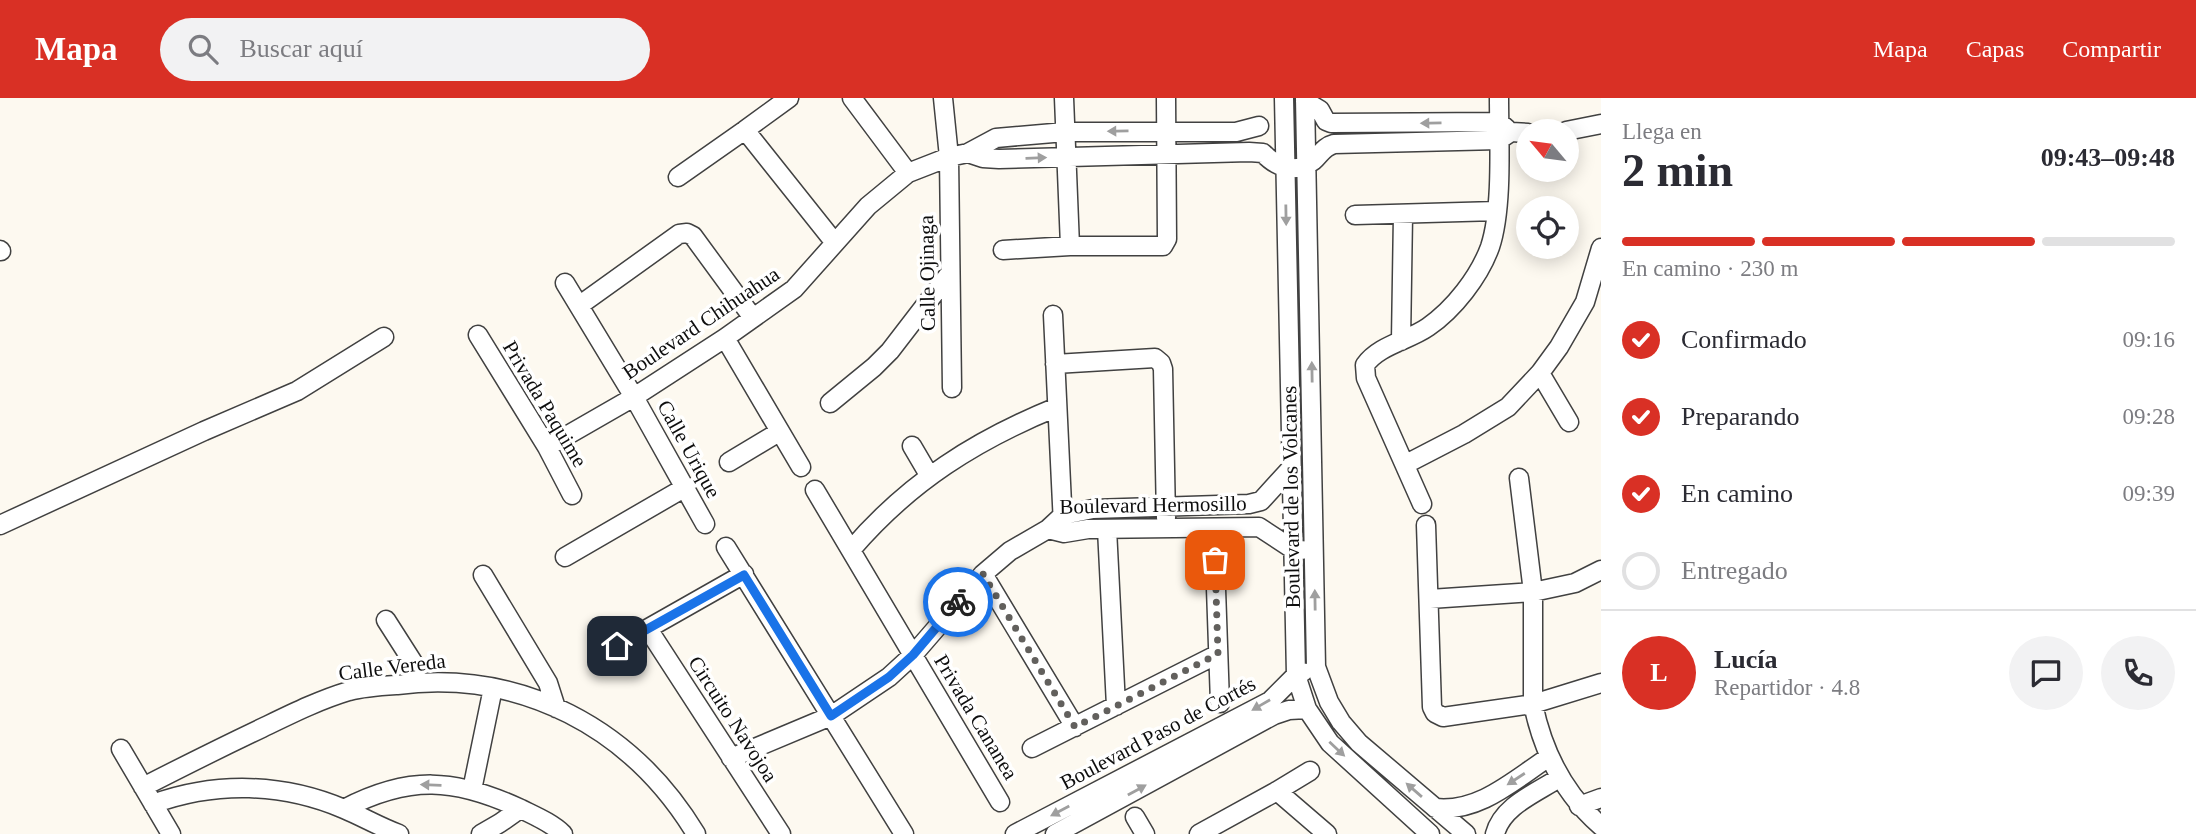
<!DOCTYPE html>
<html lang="es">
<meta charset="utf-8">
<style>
body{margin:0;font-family:"Times New Roman",serif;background:#f2f2f3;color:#2b2b33;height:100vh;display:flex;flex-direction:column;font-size:26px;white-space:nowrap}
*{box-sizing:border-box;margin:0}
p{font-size:23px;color:#7c7c81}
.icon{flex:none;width:38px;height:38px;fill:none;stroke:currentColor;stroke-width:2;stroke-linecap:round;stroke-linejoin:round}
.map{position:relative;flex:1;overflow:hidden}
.side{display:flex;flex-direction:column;background:#fff;width:595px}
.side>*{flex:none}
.needle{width:46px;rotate:299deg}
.buttons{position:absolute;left:1516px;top:21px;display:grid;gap:14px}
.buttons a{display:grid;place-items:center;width:63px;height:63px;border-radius:50%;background:#fff;box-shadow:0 4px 18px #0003;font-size:35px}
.pin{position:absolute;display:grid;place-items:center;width:60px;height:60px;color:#fff;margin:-30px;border-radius:14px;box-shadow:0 4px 10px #0006}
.courier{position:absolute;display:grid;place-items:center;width:70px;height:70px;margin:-35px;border:5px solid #1a73e8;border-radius:50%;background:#fff;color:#222;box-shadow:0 2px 9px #0007}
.head em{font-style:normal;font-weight:700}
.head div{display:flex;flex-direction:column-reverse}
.head{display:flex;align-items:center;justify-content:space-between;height:119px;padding:0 21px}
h1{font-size:46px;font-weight:700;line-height:52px}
.bar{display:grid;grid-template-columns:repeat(4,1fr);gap:10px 7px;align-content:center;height:84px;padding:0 21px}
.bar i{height:9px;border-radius:5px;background:#e1e1e2}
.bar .current{background:#d93025}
.bar p{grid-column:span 4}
.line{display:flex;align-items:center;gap:18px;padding:0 21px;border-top:2px solid #e1e1e2}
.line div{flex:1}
.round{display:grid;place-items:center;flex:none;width:74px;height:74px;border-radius:37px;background:#f2f2f3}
ol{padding:0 21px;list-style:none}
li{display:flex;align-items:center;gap:21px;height:77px}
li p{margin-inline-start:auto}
li .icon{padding:7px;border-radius:50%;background:#d93025;color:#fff;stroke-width:4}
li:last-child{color:#7c7c81}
li i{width:38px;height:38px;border:4px solid #e1e1e2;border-radius:50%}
header{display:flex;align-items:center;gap:42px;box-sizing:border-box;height:98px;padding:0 35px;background:#d93025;color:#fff}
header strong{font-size:33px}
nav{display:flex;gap:38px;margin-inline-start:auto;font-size:24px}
.search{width:490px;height:63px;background:#f2f2f3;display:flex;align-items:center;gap:18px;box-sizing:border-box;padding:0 24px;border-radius:38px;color:#7c7c81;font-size:26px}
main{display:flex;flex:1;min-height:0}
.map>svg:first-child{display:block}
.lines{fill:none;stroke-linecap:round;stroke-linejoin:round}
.minor-casing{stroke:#414141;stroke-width:21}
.minor{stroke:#fff;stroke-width:18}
.oneway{fill:#9f9f9f}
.done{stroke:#62605d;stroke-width:7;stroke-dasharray:0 12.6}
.route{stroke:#1a73e8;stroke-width:9}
.labels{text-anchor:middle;stroke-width:7;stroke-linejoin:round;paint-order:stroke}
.street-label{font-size:21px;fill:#0e0e0e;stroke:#fff}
</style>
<header>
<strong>Mapa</strong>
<div class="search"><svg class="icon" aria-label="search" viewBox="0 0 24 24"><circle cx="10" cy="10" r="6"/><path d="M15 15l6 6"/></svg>Buscar aquí</div>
<nav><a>Mapa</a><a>Capas</a><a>Compartir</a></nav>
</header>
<main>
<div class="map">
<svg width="1601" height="736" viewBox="0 0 1601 736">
<rect width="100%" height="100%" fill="#fdf9f0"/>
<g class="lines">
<!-- minor casing -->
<g class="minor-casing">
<path id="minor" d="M852 0 908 75
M943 0 949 59 952 290
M1064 0 1070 148
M1284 0 1296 577 1307 611 1330 645 1430 736
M1305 0 1316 569 1329 604 1341 624 1359 645 1466 736
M1305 3 1320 12 1326 23 1331 25 1499 24 1507 31
M745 32 789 0
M1566 33 1601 26
M968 55 983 60 999 61 1249 54 1263 55C1276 69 1295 77 1313 63 1321 56 1323 49 1334 46L1499 42 1511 34 1528 35
M678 79 745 32 835 145
M1355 117 1497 113
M0 152 1 153
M1003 152 1070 148H1163L1167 141 1166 0
M565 185 634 299 705 426
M580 207 679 136 687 135 693 138 753 220
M1053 217 1063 427
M478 237 547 349 572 397
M725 240 801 369
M1401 243 1403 117
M1055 266 1155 260 1161 265 1163 271 1166 420
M1540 275 1569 324
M830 305 874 269 890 253 950 175
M912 348 929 377
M547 349 634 299 725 240 794 191 868 108 908 75 949 59 968 55 996 40 1065 34H1236L1259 28
M729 364 779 334
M1406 366 1464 336 1508 309 1540 275 1559 249 1585 204 1601 150
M1519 380 1533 494V606C1543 654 1564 696 1601 728
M815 392 1000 704
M1422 406 1366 280 1365 267C1379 247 1408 243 1428 229 1454 211 1479 179 1490 149 1503 110 1499 42 1499 0
M0 427 204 333 297 293 384 239
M1426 427 1432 609 1435 615 1443 619 1533 606 1601 585
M1048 431 1064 435 1088 431 1259 429 1294 452H1302
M1107 431 1116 608
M726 449 904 736
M851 452C909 384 976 342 1057 309
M565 459 684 390
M1215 462 1220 605
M983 476 1075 629
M483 477 548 585 556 610
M1430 501 1533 494 1575 485 1601 472
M386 522 416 569 415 584
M648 531 781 736
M617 548 744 476
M1032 650 1218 556
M121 651 171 736
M731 660 831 618 889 579 913 557 983 476 1010 453 1048 431 1063 417 1093 411 1249 406 1261 403 1292 369
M143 689C182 669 222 649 262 630 291 616 319 602 349 593 364 589 381 588 397 587 521 571 632 630 696 736
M472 692 493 590
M1277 693 1327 736
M153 706C216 683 283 685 344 711 363 719 380 729 399 736
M1579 708 1601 700
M1435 710C1479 715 1514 682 1549 659
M344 711C409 677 455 680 521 711 535 718 552 725 563 736
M1135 719 1145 736
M481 736 500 725 520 711
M1015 736 1270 603 1296 577 1303 574
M1055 736 1274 617 1289 612 1307 611
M1199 736 1277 693 1310 673
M1495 736C1502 708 1536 695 1559 680"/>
</g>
<!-- minor -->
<use href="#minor" class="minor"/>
</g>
<!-- one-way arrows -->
<defs><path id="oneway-solid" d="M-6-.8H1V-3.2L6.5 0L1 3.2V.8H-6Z" transform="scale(1.75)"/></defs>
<g class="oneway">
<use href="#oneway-solid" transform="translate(1431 25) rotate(179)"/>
<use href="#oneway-solid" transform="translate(1118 33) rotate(179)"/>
<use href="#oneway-solid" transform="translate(1036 60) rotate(-2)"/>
<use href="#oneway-solid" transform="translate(1286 117) rotate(89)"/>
<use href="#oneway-solid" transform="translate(1312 274) rotate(-91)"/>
<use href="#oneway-solid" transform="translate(1315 502) rotate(-91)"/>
<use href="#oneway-solid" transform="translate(1261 607) rotate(150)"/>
<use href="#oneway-solid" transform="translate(1337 651) rotate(43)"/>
<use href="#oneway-solid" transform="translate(1516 681) rotate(147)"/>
<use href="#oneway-solid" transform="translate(431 687) rotate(-178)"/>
<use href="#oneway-solid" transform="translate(1137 692) rotate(-29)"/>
<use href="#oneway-solid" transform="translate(1414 692) rotate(-139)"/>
<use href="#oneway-solid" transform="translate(1060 713) rotate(152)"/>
</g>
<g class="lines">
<!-- done -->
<path class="done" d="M958 504 983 476 1075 629 1218 556 1215 462"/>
<!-- route -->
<path class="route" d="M617 548 744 477 831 618 889 579 913 557 958 504"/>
</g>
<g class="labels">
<!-- street labels -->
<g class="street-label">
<text transform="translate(927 175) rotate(-91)" y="7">Calle Ojinaga</text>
<text transform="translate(701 225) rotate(-34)" y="7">Boulevard Chihuahua</text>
<text transform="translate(545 306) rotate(59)" y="7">Privada Paquime</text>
<text transform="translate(689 351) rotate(61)" y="7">Calle Urique</text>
<text transform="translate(1291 399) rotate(-91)" y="7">Boulevard de los Volcanes</text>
<text transform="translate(1153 407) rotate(-1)" y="7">Boulevard Hermosillo</text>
<text transform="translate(392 569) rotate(-7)" y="7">Calle Vereda</text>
<text transform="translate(976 619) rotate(59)" y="7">Privada Cananea</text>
<text transform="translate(733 621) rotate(57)" y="7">Circuito Navojoa</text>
<text transform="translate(1158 635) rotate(-28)" y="7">Boulevard Paso de Cortés</text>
</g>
</g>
</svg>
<div class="buttons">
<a><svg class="needle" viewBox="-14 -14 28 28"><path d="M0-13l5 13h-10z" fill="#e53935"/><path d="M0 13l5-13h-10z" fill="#7c7c81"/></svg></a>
<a><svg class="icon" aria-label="locate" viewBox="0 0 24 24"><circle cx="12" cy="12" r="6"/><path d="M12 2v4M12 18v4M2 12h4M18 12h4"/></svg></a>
</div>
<div class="pin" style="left:1215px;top:462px;background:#ea580c"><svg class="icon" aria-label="bag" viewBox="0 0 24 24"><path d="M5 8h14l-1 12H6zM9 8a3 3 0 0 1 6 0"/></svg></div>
<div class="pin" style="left:617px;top:548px;background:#1f2937"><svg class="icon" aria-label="home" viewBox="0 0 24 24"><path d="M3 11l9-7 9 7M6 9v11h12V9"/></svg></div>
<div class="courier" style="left:958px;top:504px"><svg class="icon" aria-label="bike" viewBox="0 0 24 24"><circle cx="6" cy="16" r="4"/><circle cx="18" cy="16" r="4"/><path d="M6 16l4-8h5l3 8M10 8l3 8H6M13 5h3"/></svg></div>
</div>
<section class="side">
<div class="head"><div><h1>2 min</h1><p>Llega en</p></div><em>09:43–09:48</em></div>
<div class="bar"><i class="current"></i><i class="current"></i><i class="current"></i><i></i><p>En camino · 230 m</p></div>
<ol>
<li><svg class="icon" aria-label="check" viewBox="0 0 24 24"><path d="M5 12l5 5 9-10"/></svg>Confirmado<p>09:16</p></li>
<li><svg class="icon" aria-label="check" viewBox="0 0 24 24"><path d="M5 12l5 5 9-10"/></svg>Preparando<p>09:28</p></li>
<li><svg class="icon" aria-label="check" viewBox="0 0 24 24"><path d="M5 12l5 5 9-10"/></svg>En camino<p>09:39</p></li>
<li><i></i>Entregado</li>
</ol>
<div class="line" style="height:126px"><b class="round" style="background:#d93025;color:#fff">L</b><div><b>Lucía</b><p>Repartidor · 4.8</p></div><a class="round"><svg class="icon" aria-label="chat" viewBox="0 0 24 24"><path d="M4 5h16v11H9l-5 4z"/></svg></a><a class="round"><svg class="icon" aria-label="phone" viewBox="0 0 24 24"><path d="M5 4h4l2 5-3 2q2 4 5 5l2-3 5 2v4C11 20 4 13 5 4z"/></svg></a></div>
</section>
</main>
